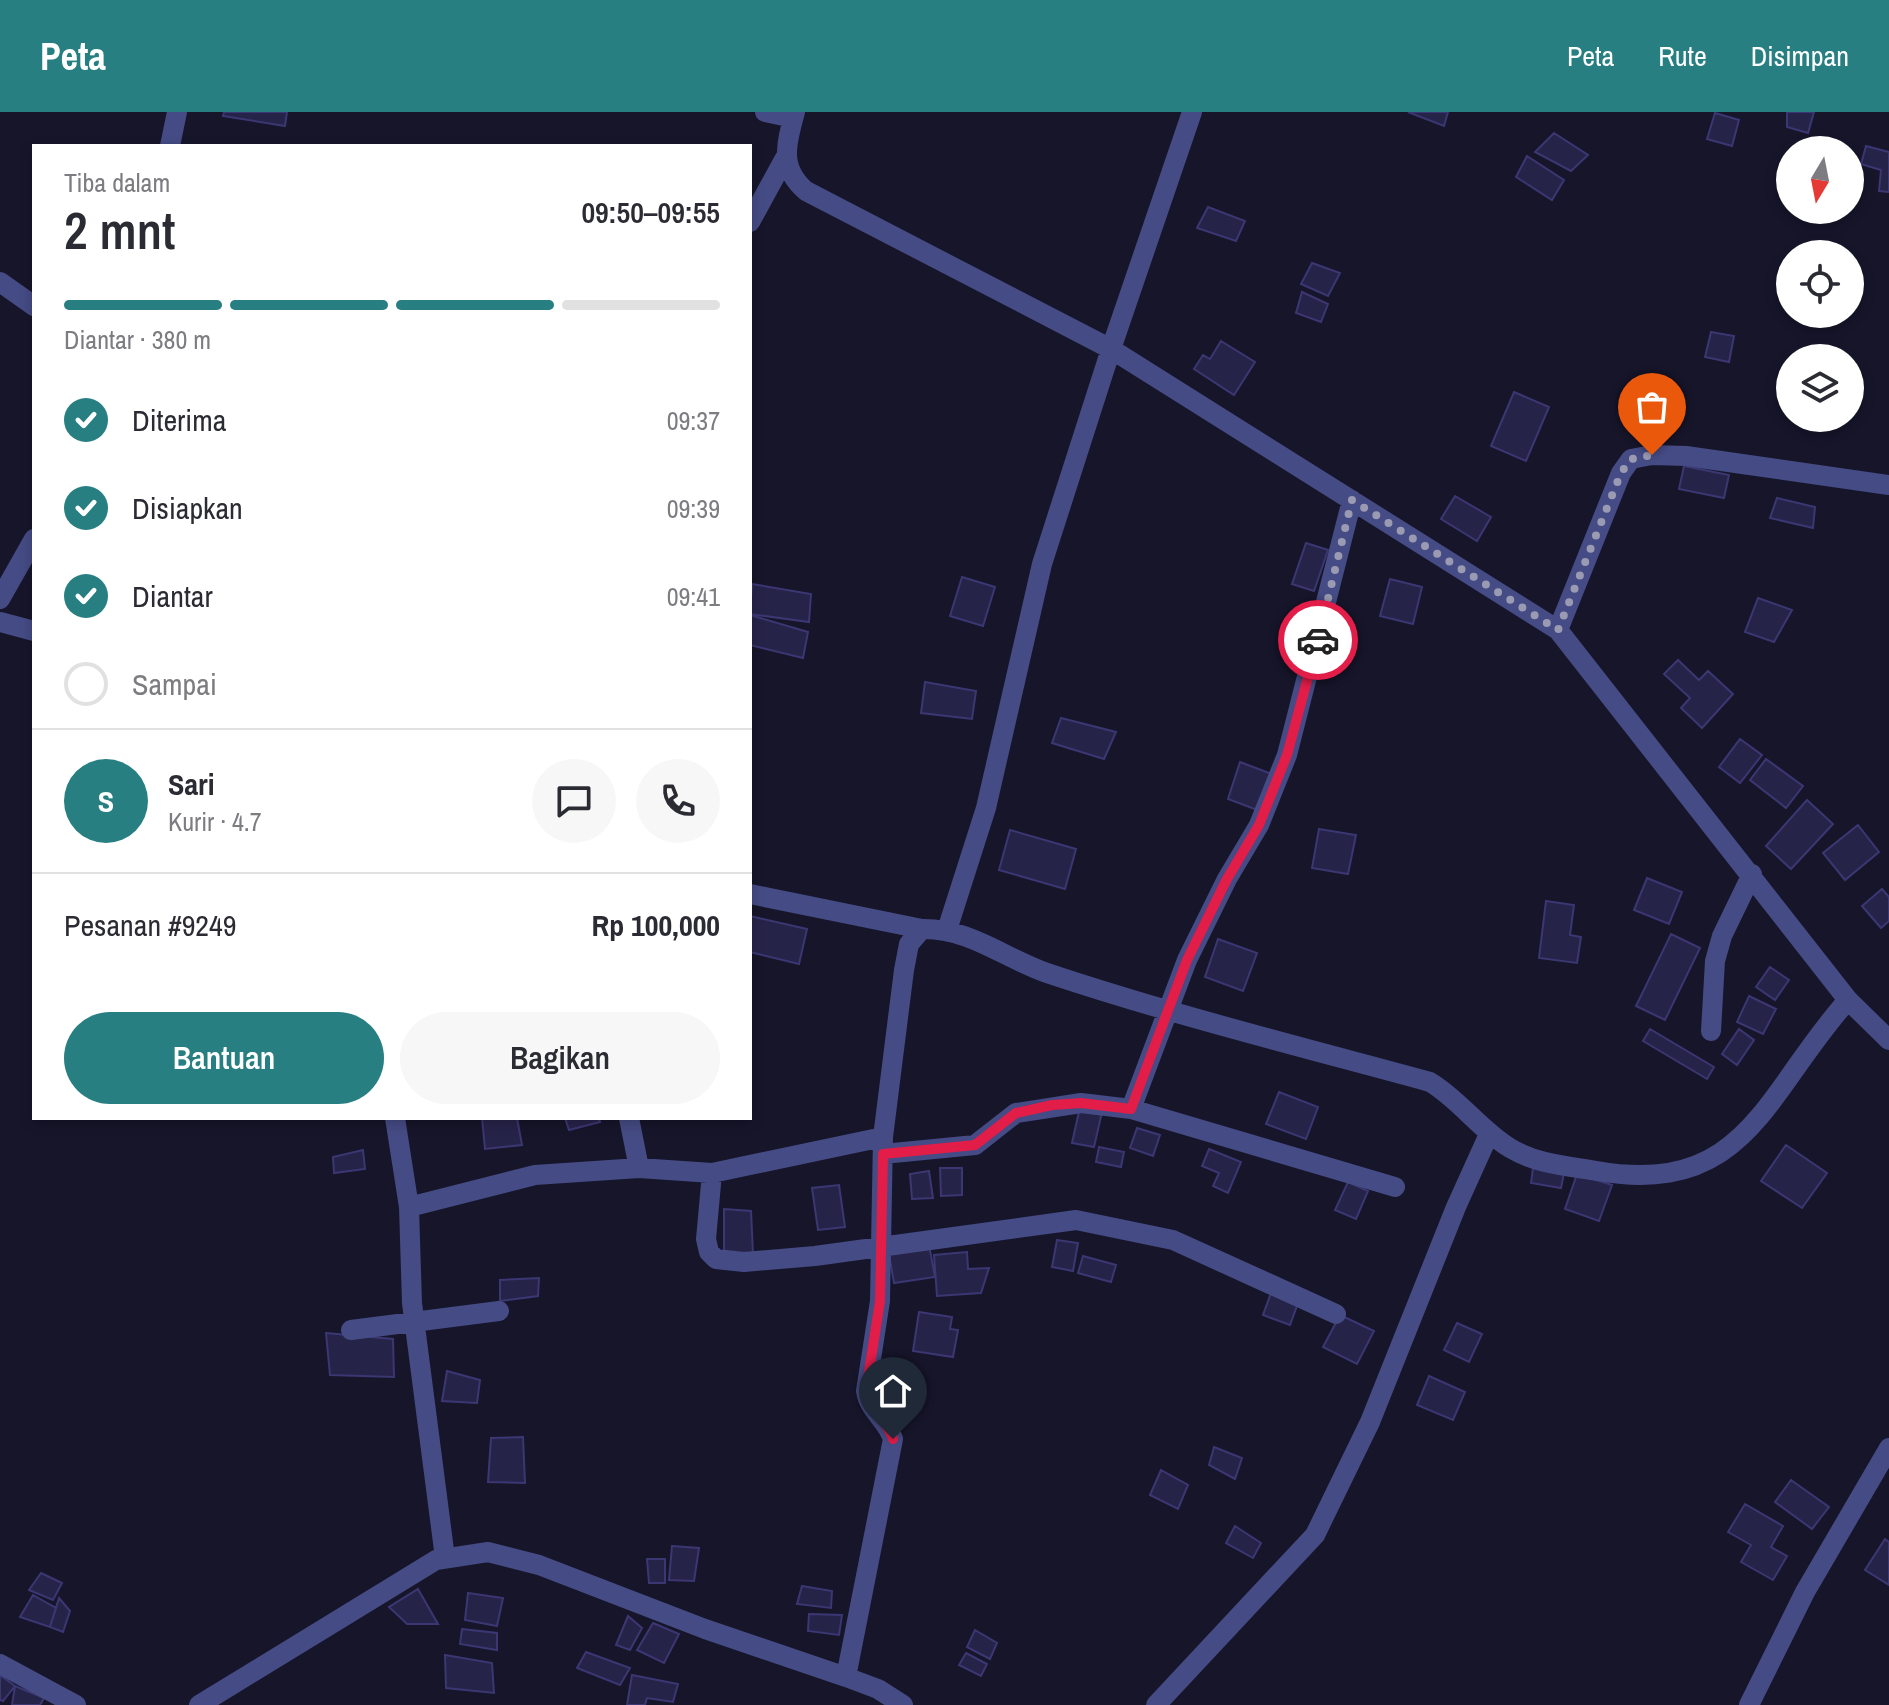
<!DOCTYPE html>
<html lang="id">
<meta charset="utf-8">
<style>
body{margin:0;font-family:"Archivo Narrow",sans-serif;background:#f7f7f7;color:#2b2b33;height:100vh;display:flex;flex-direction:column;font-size:30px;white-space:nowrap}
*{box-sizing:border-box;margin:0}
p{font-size:26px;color:#7c7c81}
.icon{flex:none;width:44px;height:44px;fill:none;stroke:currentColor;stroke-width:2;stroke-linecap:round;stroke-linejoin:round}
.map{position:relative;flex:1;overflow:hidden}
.details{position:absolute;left:32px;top:32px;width:720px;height:976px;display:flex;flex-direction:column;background:#fff;border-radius:0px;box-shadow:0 4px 12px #0003}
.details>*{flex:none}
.needle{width:52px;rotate:190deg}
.tools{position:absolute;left:1776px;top:24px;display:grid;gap:16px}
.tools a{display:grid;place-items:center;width:88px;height:88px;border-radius:50%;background:#fff;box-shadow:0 4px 12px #0003;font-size:40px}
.pin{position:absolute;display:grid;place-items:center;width:68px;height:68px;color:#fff;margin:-82px -34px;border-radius:50% 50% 50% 0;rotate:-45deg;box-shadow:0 0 8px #0007}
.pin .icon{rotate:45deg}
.courier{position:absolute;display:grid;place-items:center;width:80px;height:80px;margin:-40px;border:6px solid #e11d48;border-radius:50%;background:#fff;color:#222;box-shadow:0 2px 10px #0007}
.summary em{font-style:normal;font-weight:600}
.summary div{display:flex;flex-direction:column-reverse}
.summary{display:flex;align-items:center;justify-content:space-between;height:136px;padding:0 32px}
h1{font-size:52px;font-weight:600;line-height:60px}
.bar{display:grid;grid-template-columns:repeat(4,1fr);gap:12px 8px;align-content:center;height:96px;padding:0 32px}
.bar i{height:10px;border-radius:6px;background:#e1e1e2}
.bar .current{background:#277f81}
.bar p{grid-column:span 4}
.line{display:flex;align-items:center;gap:20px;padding:0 32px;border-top:2px solid #e1e1e2}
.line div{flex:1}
.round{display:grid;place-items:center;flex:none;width:84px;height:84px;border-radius:42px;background:#f7f7f7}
ol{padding:0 32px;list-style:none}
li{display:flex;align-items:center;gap:24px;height:88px}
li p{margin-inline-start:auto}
li .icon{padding:8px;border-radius:50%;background:#277f81;color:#fff;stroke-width:4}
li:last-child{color:#7c7c81}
li i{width:44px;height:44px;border:4px solid #e1e1e2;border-radius:50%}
.button{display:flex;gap:16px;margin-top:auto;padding:16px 32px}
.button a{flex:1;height:92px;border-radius:48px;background:#277f81;color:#fff;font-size:32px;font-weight:600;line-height:92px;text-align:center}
.button a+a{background:#f7f7f7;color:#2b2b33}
header{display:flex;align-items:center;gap:48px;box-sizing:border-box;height:112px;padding:0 40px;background:#277f81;color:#fff}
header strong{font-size:38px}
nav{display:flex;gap:44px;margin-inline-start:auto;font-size:28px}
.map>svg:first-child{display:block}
.building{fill:#262349;stroke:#3b3773;stroke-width:2}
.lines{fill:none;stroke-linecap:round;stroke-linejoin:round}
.minor{stroke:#454b84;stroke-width:20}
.done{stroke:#9a9ab2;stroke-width:8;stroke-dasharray:0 14.4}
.route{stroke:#e11d48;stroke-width:10}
</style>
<header>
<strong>Peta</strong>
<nav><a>Peta</a><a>Rute</a><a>Disimpan</a></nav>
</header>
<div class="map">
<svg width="1889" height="1593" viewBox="0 0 1889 1593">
<rect width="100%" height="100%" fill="#16152a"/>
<!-- building -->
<path class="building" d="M224 0H287L285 14 223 4Z
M1408 0H1448L1444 14Z
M1787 0H1814L1808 21 1787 15Z
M1715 1 1739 8 1732 34 1707 27Z
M1554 21 1588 43 1571 59 1535 40Z
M1866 34 1889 40V80L1879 79 1881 58 1861 52Z
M1527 44 1564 68 1552 88 1516 65Z
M1208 95 1245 109 1236 129 1197 116Z
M1312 151 1340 161 1328 184 1301 172Z
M1302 180 1328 192 1321 210 1296 201Z
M1711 220 1734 224 1729 250 1705 245Z
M1221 229 1255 250 1234 283 1194 257 1203 243 1210 247Z
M1514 280 1549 295 1526 349 1491 334Z
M1684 354 1729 363 1724 386 1679 377Z
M1455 384 1491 405 1477 429 1441 407Z
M1777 386 1815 395 1813 416 1770 406Z
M1306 431 1328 438 1314 479 1292 472Z
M962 465 995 475 983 514 950 504Z
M1390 467 1422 475 1413 512 1380 504Z
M752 472 811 482 809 510 750 502Z
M1758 486 1792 498 1774 530 1745 520Z
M750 503 808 520 803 546 750 533Z
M1678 548 1699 568 1708 559 1733 582 1702 616 1681 596 1690 586 1664 562Z
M925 570 976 579 972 607 921 601Z
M1061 606 1116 620 1104 647 1052 631Z
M1740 627 1762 643 1740 671 1719 655Z
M1766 647 1803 674 1786 696 1750 668Z
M1240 650 1272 662 1257 698 1228 687Z
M1807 688 1833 712 1791 757 1766 734Z
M1858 713 1879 740 1845 768 1823 741Z
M1319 717 1356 723 1348 762 1312 756Z
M1010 718 1076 737 1065 777 999 758Z
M1647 766 1682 780 1669 812 1634 798Z
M1882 777 1889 785V809L1881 816 1862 794Z
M1546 789 1574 793 1570 823 1581 825 1577 851 1539 846Z
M750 804 807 817 799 852 750 840Z
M1671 822 1700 836 1665 908 1636 894Z
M1218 827 1257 841 1243 879 1205 865Z
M1770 855 1789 868 1775 888 1756 875Z
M1749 884 1776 897 1763 922 1737 910Z
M1650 917 1714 955 1707 967 1643 929Z
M1739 917 1754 928 1737 953 1722 942Z
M1279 980 1318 995 1306 1027 1266 1012Z
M1080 995 1102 1000 1094 1035 1072 1031Z
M482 1006H517L522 1033 485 1037Z
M565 1006H599L600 1010 569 1018Z
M1137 1016 1160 1023 1153 1044 1130 1036Z
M1786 1033 1827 1061 1802 1096 1761 1069Z
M1099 1035 1124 1040 1121 1055 1096 1050Z
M1209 1037 1241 1050 1228 1081 1213 1074 1219 1061 1202 1054Z
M363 1038 365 1057 334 1061 333 1045Z
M940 1056H962V1083L941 1084Z
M1533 1056 1564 1061 1561 1076 1531 1071Z
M929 1059 933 1086 912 1087 910 1062Z
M1577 1062 1612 1073 1599 1109 1565 1097Z
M1348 1070 1368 1079 1356 1107 1335 1098Z
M839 1073 845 1115 818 1118 812 1076Z
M724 1097 751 1099 753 1142 724 1140Z
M928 1128 935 1165 894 1171 888 1136Z
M1057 1128 1078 1131 1073 1159 1052 1155Z
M967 1140 968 1157 989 1156 981 1181 937 1184 934 1143Z
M1083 1144 1116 1153 1111 1170 1078 1161Z
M539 1166 538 1184 500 1189V1168Z
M1271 1181 1298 1191 1290 1213 1263 1203Z
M919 1200 952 1205 950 1217 958 1218 953 1245 913 1239Z
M1340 1203 1374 1219 1357 1252 1323 1235Z
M1457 1211 1482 1222 1469 1250 1444 1238Z
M326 1221 393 1227 394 1265 330 1263Z
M447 1259 480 1268 477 1291 442 1289Z
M1429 1264 1465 1280 1453 1308 1417 1293Z
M523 1325 525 1371 488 1370 491 1326Z
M1214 1335 1242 1346 1235 1367 1209 1353Z
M1161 1358 1188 1373 1178 1397 1150 1383Z
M1791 1368 1829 1395 1812 1417 1775 1390Z
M1745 1392 1783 1414 1771 1435 1787 1444 1773 1468 1741 1450 1751 1433 1728 1420Z
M1235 1414 1261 1431 1253 1446 1226 1431Z
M1885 1427 1889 1430V1473L1865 1458Z
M672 1434 699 1436 694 1469 669 1468Z
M647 1447H665V1471H649Z
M41 1461 62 1471 53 1488 29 1478Z
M802 1474 832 1479 831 1496 797 1492Z
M418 1477 438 1512H407L389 1495Z
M468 1481 503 1486 497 1514 465 1508Z
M33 1483 56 1496 50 1515 20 1505Z
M59 1486 70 1499 63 1520 50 1515Z
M809 1502 842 1503 839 1523 808 1519Z
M628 1504 642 1516 630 1538 616 1533Z
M653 1511 679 1522 664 1551 637 1538Z
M462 1517 497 1521V1538L460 1532Z
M975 1518 997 1531 990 1547 967 1535Z
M586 1540 630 1556 620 1573 577 1556Z
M966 1541 987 1552 981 1564 959 1553Z
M445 1543 492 1551 494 1581 446 1576Z
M0 1563 15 1574 3 1589 0 1588Z
M632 1563 678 1572 673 1590 647 1586 645 1593H627Z
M15 1574 44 1586 40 1593H12Z"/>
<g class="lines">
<!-- minor -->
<path class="minor" d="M765 0 793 6
M795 0C786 32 779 56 806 79L1111 237 1042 452 986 696 947 818
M1192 0 1111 237 1558 518 1848 888 1889 928
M170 34 177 0
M750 110 785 46
M0 170 34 194
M0 487 34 427
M0 510 34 519
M1558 518 1621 361 1631 347 1652 343 1686 344 1889 373
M750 782 922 817
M1711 919 1715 849 1722 824 1752 762
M1131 997 1187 848 1227 767 1259 713 1287 643 1352 388
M395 1006 409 1095
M629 1006 639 1056
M883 1042 975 1033 1016 1001 1081 991 1131 997 1395 1075
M712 1061 706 1127 709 1140 716 1147 744 1150 815 1144 1076 1108 1173 1128 1336 1202
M351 1218 499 1199
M445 1446 412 1191 409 1095 535 1063 639 1056 712 1061 883 1025
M0 1552 76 1593
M846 1565 893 1327C887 1308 869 1299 866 1279L880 1189 883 1025 904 858 909 832 922 817C969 816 1004 846 1047 861 1173 903 1302 935 1430 970 1460 988 1480 1018 1510 1036 1536 1052 1568 1054 1597 1059 1747 1085 1765 980 1848 888
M199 1593 436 1448 488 1440 539 1453 705 1517 846 1565 878 1577 903 1593
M1156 1593 1315 1423 1370 1310 1456 1095 1489 1022
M1749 1593 1805 1480 1889 1336"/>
</g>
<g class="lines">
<!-- done -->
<path class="done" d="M1318 528 1352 388 1558 518 1621 361 1631 347 1652 343"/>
<!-- route -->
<path class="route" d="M893 1327C887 1308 869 1299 866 1279L880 1189 883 1042 975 1033 1016 1001 1052 993 1081 991 1131 997 1187 848 1227 767 1259 713 1287 643 1318 528"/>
</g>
</svg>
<div class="tools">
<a><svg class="needle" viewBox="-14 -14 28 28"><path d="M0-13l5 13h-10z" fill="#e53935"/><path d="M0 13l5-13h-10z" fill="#7c7c81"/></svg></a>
<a><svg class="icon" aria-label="locate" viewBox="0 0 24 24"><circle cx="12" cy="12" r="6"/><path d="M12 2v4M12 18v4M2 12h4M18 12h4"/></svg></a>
<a><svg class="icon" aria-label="layers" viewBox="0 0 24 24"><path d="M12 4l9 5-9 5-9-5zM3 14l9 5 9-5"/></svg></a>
</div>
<div class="pin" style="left:1652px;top:343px;background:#ea580c"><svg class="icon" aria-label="bag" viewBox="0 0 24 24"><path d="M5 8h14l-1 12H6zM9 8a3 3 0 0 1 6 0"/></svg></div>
<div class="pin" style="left:893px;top:1327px;background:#1f2937"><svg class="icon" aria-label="home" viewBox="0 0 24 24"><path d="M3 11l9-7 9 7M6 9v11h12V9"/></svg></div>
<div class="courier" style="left:1318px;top:528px"><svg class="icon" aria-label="car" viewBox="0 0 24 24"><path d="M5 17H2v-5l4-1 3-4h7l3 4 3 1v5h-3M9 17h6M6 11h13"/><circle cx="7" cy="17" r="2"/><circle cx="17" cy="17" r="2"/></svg></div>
<section class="details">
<div class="summary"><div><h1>2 mnt</h1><p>Tiba dalam</p></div><em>09:50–09:55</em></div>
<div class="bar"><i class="current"></i><i class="current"></i><i class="current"></i><i></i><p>Diantar · 380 m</p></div>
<ol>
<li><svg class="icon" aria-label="check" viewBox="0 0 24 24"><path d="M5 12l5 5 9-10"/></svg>Diterima<p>09:37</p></li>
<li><svg class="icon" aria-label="check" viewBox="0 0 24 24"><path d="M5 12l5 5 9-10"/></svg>Disiapkan<p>09:39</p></li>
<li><svg class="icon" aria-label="check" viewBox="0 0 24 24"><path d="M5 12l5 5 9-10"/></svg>Diantar<p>09:41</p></li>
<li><i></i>Sampai</li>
</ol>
<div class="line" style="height:144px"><b class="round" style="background:#277f81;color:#fff">S</b><div><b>Sari</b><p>Kurir · 4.7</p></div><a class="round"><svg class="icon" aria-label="chat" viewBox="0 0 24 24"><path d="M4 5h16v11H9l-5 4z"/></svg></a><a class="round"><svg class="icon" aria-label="phone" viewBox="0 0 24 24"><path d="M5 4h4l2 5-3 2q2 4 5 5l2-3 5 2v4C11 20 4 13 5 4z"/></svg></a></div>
<div class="line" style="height:104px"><div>Pesanan #9249</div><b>Rp 100,000</b></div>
<div class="button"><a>Bantuan</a><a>Bagikan</a></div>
</section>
</div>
